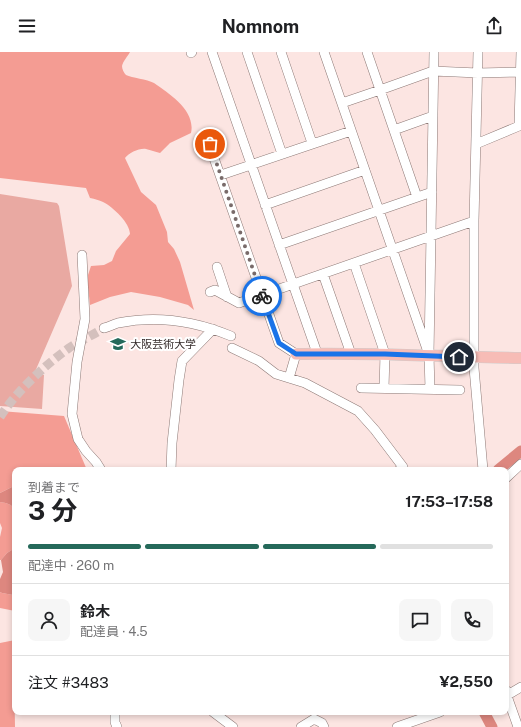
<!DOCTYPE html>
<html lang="ja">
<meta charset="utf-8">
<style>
body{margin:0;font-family:"Public Sans","Noto Sans JP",sans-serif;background:#f6f6f6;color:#202124;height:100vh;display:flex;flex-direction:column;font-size:15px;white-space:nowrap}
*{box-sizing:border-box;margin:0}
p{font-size:13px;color:#757577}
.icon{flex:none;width:22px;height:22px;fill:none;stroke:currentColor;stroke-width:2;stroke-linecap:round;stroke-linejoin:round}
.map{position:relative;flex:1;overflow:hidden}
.details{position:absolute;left:12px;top:415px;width:497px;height:248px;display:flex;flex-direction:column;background:#fff;border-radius:8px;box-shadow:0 2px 6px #0003}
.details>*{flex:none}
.pin{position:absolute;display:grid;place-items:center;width:34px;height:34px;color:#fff;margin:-17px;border:2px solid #fff;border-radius:50%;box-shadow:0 1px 4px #0007}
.courier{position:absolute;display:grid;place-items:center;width:40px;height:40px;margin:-20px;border:3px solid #1a73e8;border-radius:50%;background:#fff;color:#222;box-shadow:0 1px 5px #0007}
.summary em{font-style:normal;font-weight:700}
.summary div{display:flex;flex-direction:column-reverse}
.summary{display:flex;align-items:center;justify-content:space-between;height:68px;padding:0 16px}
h1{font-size:26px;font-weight:700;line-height:30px}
.bar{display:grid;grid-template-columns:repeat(4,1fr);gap:6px 4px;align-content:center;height:48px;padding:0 16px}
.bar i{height:5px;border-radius:3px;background:#e0e0e0}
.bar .selected{background:#25695a}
.bar p{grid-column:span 4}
.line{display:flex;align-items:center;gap:10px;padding:0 16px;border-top:1px solid #e0e0e0}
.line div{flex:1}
.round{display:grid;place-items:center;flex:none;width:42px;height:42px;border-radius:8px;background:#f6f6f6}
header{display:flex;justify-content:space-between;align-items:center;height:52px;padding:0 16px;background:#fff;font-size:18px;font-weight:700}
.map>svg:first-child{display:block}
.green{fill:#e9a9a2}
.forest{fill:#f49c93}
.water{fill:#dd877f}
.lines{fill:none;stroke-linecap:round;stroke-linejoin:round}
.river{stroke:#dd877f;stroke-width:11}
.minor-tunnel{stroke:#d4c0bd;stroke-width:9;stroke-dasharray:9 4.5;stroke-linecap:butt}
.minor-casing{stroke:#8d7976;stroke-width:10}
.major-casing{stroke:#cecccc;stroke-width:12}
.minor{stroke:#fff;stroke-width:9}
.major{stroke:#f7bcb6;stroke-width:11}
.done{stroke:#796b6a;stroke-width:4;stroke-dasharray:0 7.2}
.route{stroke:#1a73e8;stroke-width:5}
.labels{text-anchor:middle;stroke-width:4;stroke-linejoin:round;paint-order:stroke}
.poi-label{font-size:11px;fill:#332a29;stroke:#fff;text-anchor:start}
</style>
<header><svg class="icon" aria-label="menu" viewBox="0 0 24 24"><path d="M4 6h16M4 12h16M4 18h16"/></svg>Nomnom<svg class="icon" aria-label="share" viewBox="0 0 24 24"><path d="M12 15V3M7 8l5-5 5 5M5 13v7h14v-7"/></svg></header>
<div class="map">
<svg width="521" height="675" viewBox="0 0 521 675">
<rect width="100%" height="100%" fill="#fce5e2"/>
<!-- green -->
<path class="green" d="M0 142 57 151 59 154 72 234 34 322 44 323 42 357 0 354Z"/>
<!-- forest -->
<path class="forest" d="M0 0H130C128 4 123 9 122 14 122 17 124 21 126 23 132 26 147 27 154 31 170 42 196 59 191 81L170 91 160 101C155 100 151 98 146 97 139 96 129 101 125 106L141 140 156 153 167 180 168 190 174 197 180 210 194 258 188 253 160 245 131 240 110 245 90 253 87 226 91 214 104 213 112 209 116 199 130 182C130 171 113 155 103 150 99 148 95 147 90 146L86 136 0 126Z
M0 359 64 364 87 418H52V416L50 415 47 418H15V439L14 436 12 435 0 441Z
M0 450C6 451 11 452 15 457V496L7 501 1 508H0V485L2 476 0 471Z
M0 540 2 541 13 543 15 541V559L0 556Z
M15 588V607L14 618 15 675H0V591Z"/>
<!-- water -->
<path class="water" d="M12 435 14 436 15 439V457C11 452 6 451 0 450V441Z
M15 496V541L13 543 2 541 0 540V527L3 520 1 508 7 501Z"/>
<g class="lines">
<!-- river -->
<path class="river" d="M498 418 521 399
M484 660 492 675"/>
<!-- minor-tunnel -->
<path class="minor-tunnel" d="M0 365C16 340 45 313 69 296 80 289 93 283 104 276"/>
<!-- minor casing -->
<g class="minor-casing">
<path id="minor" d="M212 0 317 301
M247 0 282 102
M281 0 312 91
M324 0 427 297
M367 0 417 145
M478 0 474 169V316L483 418
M191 1 192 0
M342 51 380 38 433 19 478 21 521 20
M394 78 433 64
M209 92 279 291 296 302 289 326
M476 92 519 74 521 0
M221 123 351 79
M265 153 365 118
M279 193 432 140
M82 203 85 267 77 310 72 362 78 387 86 399 96 410 101 418
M354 211 385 302 384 336
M217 215 227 245
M323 222 351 302
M210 240 215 238 239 251 474 169
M104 276C109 275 114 272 118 271 157 263 195 269 231 284
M232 296 259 309 276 322 305 331 358 359 375 378 403 415 399 418
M361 336 460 338
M430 337 429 303 434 0
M171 418 172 391 179 328 182 309 213 277
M506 426 521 412
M506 638 507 644 518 675
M506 644 521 635
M115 660V670L117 675
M213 660 233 675
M301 675 314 667 322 671 324 675
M397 675 440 660"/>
</g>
<!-- major casing -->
<g class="major-casing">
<path id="major" d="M296 302C371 300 446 305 521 306"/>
</g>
<!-- minor -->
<use href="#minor" class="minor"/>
<!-- major -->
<use href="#major" class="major"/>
</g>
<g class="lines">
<!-- done -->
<path class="done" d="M210 92 262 244"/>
<!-- route -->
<path class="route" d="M262 244 279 291 296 302H385L459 305"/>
</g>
<!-- icons -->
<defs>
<g id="university-bare" transform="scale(1.2)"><path d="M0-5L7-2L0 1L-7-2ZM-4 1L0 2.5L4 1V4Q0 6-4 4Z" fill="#25695a" stroke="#fff" stroke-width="2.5" paint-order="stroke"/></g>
</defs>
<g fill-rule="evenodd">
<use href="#university-bare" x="118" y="292"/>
</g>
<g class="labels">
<!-- poi labels -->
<g class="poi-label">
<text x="130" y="296">大阪芸術大学</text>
</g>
</g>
</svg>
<div class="pin" style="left:210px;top:92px;background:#ea580c"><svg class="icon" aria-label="bag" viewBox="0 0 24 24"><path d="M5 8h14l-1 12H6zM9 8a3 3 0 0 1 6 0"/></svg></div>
<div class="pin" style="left:459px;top:305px;background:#1f2937"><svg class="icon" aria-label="home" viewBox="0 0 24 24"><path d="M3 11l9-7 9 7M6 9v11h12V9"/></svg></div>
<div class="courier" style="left:262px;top:244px"><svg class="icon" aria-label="bike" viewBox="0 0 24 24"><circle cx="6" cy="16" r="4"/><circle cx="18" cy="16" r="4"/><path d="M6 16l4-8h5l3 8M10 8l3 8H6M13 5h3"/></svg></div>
<section class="details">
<div class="summary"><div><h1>3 分</h1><p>到着まで</p></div><em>17:53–17:58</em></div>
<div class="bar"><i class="selected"></i><i class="selected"></i><i class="selected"></i><i></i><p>配達中 · 260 m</p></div>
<div class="line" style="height:72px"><a class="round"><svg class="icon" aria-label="person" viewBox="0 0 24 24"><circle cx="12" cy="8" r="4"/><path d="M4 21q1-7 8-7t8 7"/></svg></a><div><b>鈴木</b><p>配達員 · 4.5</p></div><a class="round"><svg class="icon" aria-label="chat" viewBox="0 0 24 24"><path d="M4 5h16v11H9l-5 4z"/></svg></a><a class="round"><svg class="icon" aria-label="phone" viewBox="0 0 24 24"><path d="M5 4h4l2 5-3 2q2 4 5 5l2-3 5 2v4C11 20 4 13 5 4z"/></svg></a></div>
<div class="line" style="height:52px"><div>注文 #3483</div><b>¥2,550</b></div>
</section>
</div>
